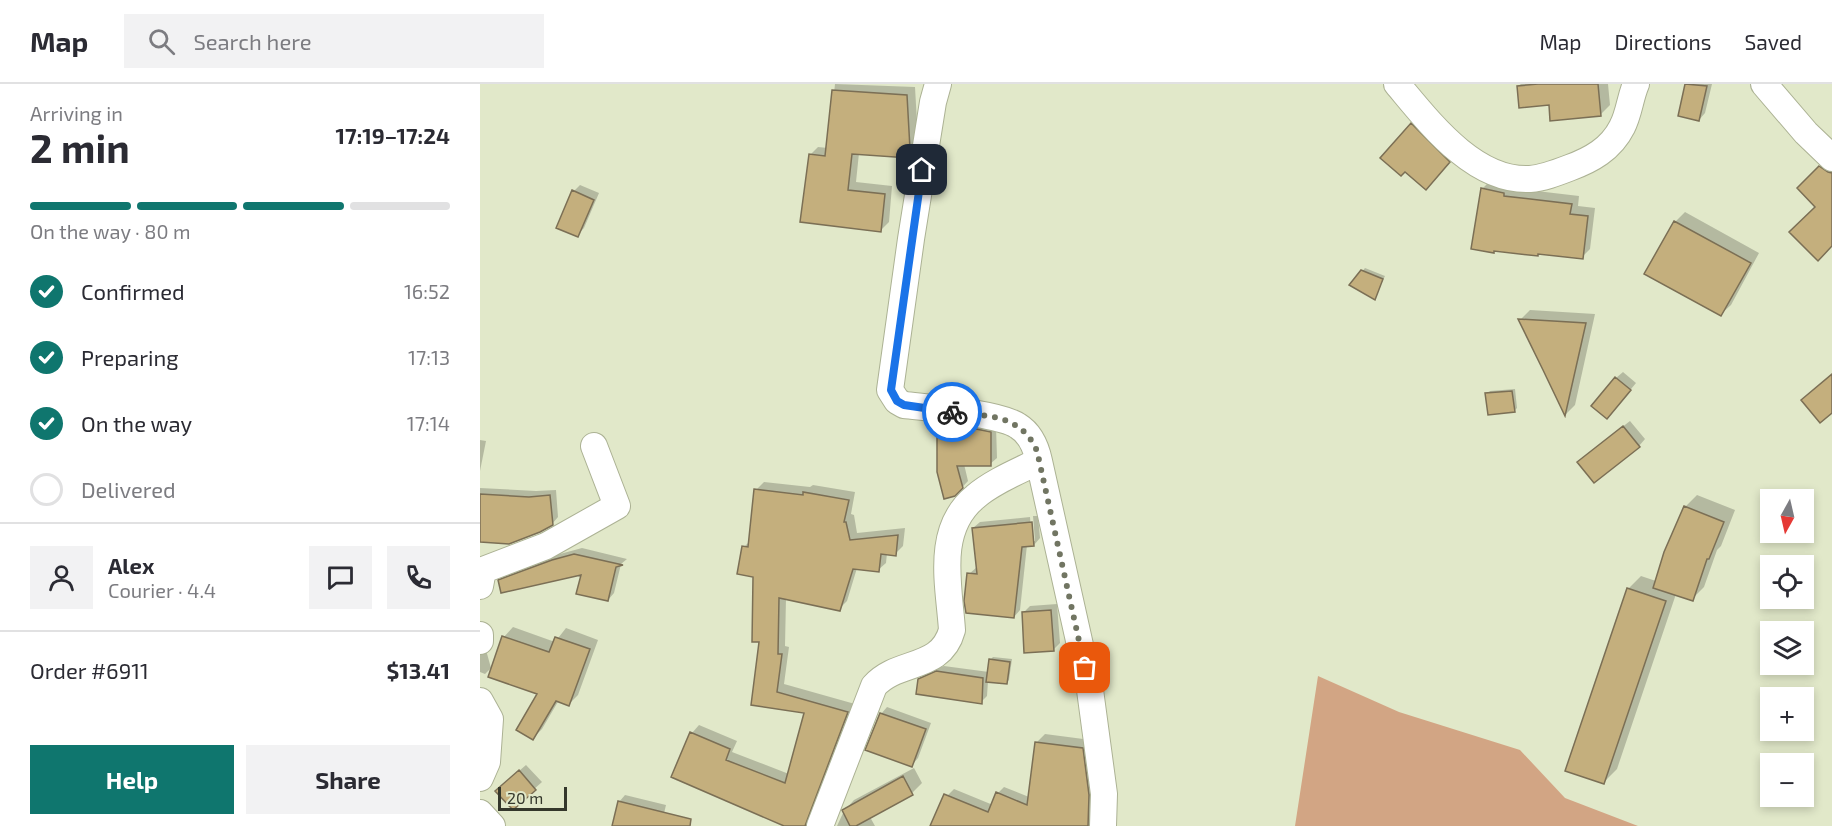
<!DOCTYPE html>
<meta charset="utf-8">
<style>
body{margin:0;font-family:"Exo 2",sans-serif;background:#f2f2f3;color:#2b2b33;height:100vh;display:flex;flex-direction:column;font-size:22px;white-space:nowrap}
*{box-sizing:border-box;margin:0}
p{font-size:20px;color:#7c7c81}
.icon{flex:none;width:33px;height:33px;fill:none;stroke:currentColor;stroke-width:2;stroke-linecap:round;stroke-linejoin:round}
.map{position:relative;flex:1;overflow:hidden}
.details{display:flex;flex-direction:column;background:#fff;width:480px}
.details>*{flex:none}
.needle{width:39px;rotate:188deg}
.tools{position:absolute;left:1280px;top:405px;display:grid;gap:12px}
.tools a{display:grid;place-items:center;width:54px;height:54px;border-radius:0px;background:#fff;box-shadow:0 3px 9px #0003;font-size:30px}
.scale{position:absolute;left:18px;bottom:15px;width:69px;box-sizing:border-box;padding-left:6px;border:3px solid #34372b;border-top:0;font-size:16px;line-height:21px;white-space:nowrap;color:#34372b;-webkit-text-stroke:4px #e1e8c9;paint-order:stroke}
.pin{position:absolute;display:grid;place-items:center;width:51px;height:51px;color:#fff;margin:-26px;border-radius:12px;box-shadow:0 3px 9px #0006}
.courier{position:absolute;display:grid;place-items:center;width:60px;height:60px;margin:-30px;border:4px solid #1a73e8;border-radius:50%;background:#fff;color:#222;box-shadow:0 2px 8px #0007}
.summary em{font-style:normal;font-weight:700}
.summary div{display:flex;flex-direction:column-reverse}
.summary{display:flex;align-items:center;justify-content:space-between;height:102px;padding:0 30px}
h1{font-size:39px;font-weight:700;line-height:45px}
.bar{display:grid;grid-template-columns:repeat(4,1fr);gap:9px 6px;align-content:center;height:72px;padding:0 30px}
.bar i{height:8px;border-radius:4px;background:#e1e1e2}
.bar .selected{background:#0f766e}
.bar p{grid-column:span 4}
.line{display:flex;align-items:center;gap:15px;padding:0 30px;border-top:2px solid #e1e1e2}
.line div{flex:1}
.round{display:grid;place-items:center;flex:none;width:63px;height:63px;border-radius:0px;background:#f2f2f3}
ol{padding:0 30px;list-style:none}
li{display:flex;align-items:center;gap:18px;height:66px}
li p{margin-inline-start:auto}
li .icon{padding:6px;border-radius:50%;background:#0f766e;color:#fff;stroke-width:4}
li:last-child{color:#7c7c81}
li i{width:33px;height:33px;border:3px solid #e1e1e2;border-radius:50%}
.button{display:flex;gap:12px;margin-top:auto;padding:12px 30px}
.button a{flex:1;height:69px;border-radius:0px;background:#0f766e;color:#fff;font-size:24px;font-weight:700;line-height:69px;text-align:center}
.button a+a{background:#f2f2f3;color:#2b2b33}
header{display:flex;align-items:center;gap:36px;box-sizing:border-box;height:84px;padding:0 30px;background:#fff;border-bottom:2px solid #e1e1e2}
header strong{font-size:28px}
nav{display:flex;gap:33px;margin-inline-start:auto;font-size:21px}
.search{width:420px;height:54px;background:#f2f2f3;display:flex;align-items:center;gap:15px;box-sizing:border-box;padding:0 21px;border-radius:0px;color:#7c7c81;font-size:22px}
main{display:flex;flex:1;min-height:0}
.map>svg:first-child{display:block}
.forest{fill:#d2a584}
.shadow{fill:#0003}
.building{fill:#c4af7d;stroke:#7b6f55;stroke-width:1.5}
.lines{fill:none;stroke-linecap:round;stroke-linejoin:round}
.street-casing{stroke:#acb294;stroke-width:28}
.street{stroke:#fff;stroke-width:26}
.done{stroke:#717562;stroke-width:6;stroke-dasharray:0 10.8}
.route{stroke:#1a73e8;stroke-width:8}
</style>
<header>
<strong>Map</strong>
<div class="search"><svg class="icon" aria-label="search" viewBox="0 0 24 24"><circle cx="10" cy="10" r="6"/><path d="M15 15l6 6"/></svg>Search here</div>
<nav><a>Map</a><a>Directions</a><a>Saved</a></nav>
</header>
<main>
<section class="details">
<div class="summary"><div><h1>2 min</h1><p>Arriving in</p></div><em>17:19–17:24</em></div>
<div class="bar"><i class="selected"></i><i class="selected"></i><i class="selected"></i><i></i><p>On the way · 80 m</p></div>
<ol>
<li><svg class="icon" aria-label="check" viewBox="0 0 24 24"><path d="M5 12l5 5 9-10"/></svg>Confirmed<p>16:52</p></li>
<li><svg class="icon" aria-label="check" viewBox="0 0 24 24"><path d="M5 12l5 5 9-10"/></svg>Preparing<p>17:13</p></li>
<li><svg class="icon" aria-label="check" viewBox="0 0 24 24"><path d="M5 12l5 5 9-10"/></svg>On the way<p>17:14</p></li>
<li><i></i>Delivered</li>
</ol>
<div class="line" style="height:108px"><a class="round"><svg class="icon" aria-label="person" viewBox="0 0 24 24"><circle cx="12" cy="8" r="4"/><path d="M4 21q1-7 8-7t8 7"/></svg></a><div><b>Alex</b><p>Courier · 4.4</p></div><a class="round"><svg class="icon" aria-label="chat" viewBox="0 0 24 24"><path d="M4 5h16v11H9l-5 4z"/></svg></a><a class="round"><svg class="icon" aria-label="phone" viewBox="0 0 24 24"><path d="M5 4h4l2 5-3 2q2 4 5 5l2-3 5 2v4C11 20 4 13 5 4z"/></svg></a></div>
<div class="line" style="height:78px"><div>Order #6911</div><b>$13.41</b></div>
<div class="button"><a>Help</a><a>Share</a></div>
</section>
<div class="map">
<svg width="1352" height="742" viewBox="0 0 1352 742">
<rect width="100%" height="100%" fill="#e1e8c9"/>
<!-- forest -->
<path class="forest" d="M838 592 919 628 1040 666 1085 714 1158 742H815Z"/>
<!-- shadow -->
<path class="shadow" d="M355 0 435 3 438 56 436 65 428 73 379 69 376 98 412 102 409 138 401 146 330 71 338 63 348 64Z
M1041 0H1128L1130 21 1120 31 1070 19 1038 2Z
M1207 0H1232L1225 29 1219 36 1200 31Z
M938 34 975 71 952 98 932 40Z
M1352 71V160L1337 123 1319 104Z
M1010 97 1031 104 1099 112 1098 122 1115 124 1110 165 1102 173 1002 105Z
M100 101 119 109 104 144 97 151 94 107Z
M1205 128 1279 169 1251 221 1241 230 1195 138Z
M885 184 905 192 894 214 871 201Z
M1050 226 1115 230 1095 321 1086 330 1040 236Z
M1143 288 1156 299 1133 327 1136 294Z
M1035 305 1037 324 1034 327 1007 310 1010 307Z
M1150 337 1165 355 1159 362 1106 371Z
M464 340H503L516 342 517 374 510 380H484L488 397 475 411 458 346Z
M0 356 6 357 0 387Z
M284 398 330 403 333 401 375 408 371 430 374 431 377 449 425 444 423 462 415 470 407 469 406 479 398 486 377 484 367 517 359 525 306 514 305 562 309 563 304 600 375 620 335 742H308L193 692 212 649 219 641 257 657 252 668 309 690 326 628 273 620 281 556 275 492 264 463 270 457 276 406Z
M0 404 56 407 76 406 78 433 72 440 0 457Z
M1217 411 1255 426 1241 462 1237 466 1224 503 1212 515 1196 510 1137 685 1124 698 1148 505 1161 492 1176 497 1205 423Z
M553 432H558L560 454 554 461H547L540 526 534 533 489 490 497 483 493 444 500 438 550 433 552 457H555Z
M102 464 147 475 141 480 134 509 128 516 103 489 19 497 26 490 80 470Z
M577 520 580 559 573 566 543 529 550 522Z
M33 543 75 558 86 544 118 556 98 611 89 620 79 616 62 645 53 654 59 610 9 593 24 553Z
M0 564 6 566 11 584 5 590 0 588Z
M513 573 532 575 529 596 526 599 508 597 507 612 501 618 439 596 446 589 464 582 509 588 510 576Z
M407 623 451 639 438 674 432 681 401 630Z
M565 650 611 656 619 742H452L467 712 474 705 513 721 518 709 524 703 549 713 556 659Z
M46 681 62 698 33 724 24 700Z
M434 684 442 699 432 709 390 733 395 742H357L364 727 374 716Z
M145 711 186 721 181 742 139 718Z"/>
<!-- building -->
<path class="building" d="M1058 0H1118L1121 32 1070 37 1069 21 1039 24 1037 2Z
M1205 0 1227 2 1219 37 1198 32Z
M352 6 427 11 430 65 429 74 372 70 368 106 405 110 401 148 320 138 329 70 345 72Z
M931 39 970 78 946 106 925 88 921 92 900 74Z
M1339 82 1348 88 1352 89V162L1338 177 1309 148 1335 123 1317 104Z
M1001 104 1024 109V112L1092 120 1090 130 1108 132 1103 175 1058 170V172L1014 167V169L991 165Z
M92 106 114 116 98 153 76 144Z
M1194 137 1271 179 1241 232 1164 190Z
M881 186 903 195 895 216 869 201Z
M1038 235 1106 239 1085 332 1063 286Z
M1352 290V329L1340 339 1321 316Z
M1135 293 1151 306 1127 335 1111 322Z
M1032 307 1035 328 1008 331 1005 309Z
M1143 342 1160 363 1114 399 1097 378Z
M457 345H496L511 348V382H477L483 404 475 412 464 415 457 388Z
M274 405 323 411V408L369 416 364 438H366L370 456 418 451 416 472 401 470 399 488 373 485 360 527 299 514 298 570H302L297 608 368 628 325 742H304L191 693 210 648 250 665 246 676 305 699 324 629 271 621 279 558H272L273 493 257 490 262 462 268 463Z
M0 410 49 413 70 411 73 441 60 448 29 460 0 458Z
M1204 422 1244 438 1229 475H1227L1213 517 1173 504 1184 468Z
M552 438 554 462 542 463 534 534 486 529 484 517 487 489 497 490 492 444Z
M94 470 143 481 136 483 128 517 96 510 101 491 21 509 18 496 72 476Z
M1147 504 1186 517 1124 700 1085 687Z
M571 526 574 567 544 569 542 528Z
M22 552 69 568 75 553 110 565 89 622 76 617 53 656 36 646 57 610 8 593Z
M509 575 530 578 527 600 506 598Z
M456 587 503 594 502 620 436 610 438 595Z
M400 629 446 645 432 683 385 666Z
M555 658 603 664 609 711 608 742H450L464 710 508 728 516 708 547 721Z
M39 686 56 706 33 726 15 707Z
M423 692 433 711 376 742H370L362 726Z
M138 717 211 735 210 742H132Z"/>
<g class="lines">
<!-- street casing -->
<g class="street-casing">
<path id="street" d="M917 0C949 38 994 98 1050 95 1063 94 1076 89 1089 84 1111 76 1131 65 1142 43 1149 30 1150 14 1156 0
M1284 0 1326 49 1352 74
M559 377 610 606 624 710 623 742
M0 502 3 486 66 462 137 422 114 362
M0 551V557
M0 617 10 635 7 678 0 694
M0 729 12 742
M340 742 394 602C418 575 461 587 472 546 469 501 455 446 495 413 512 398 539 387 559 377 556 363 551 350 538 342 519 329 450 324 424 321L417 317 410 306 431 155 453 18 458 0"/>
</g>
<!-- street -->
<use href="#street" class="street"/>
</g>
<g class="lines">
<!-- done -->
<path class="done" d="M472 328C507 332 541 330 557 367L605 584"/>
<!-- route -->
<path class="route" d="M442 86 411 306 417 317 424 321 472 328"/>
</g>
</svg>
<div class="tools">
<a><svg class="needle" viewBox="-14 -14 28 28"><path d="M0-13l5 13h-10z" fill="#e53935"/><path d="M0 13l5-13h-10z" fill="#7c7c81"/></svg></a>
<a><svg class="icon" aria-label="locate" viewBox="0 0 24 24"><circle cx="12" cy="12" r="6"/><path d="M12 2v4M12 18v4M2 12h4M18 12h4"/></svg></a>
<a><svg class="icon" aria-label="layers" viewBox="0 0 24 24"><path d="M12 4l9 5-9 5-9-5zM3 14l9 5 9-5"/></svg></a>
<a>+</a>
<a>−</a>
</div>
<div class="scale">20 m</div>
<div class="pin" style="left:605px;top:584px;background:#ea580c"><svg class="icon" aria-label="bag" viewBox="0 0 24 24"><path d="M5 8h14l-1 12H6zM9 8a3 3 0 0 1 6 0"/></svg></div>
<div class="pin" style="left:442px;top:86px;background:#1f2937"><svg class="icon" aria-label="home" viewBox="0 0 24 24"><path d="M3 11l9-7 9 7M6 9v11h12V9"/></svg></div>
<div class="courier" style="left:472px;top:328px"><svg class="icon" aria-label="bike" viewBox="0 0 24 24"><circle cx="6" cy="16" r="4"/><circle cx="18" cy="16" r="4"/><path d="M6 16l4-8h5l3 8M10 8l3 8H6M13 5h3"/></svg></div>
</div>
</main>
